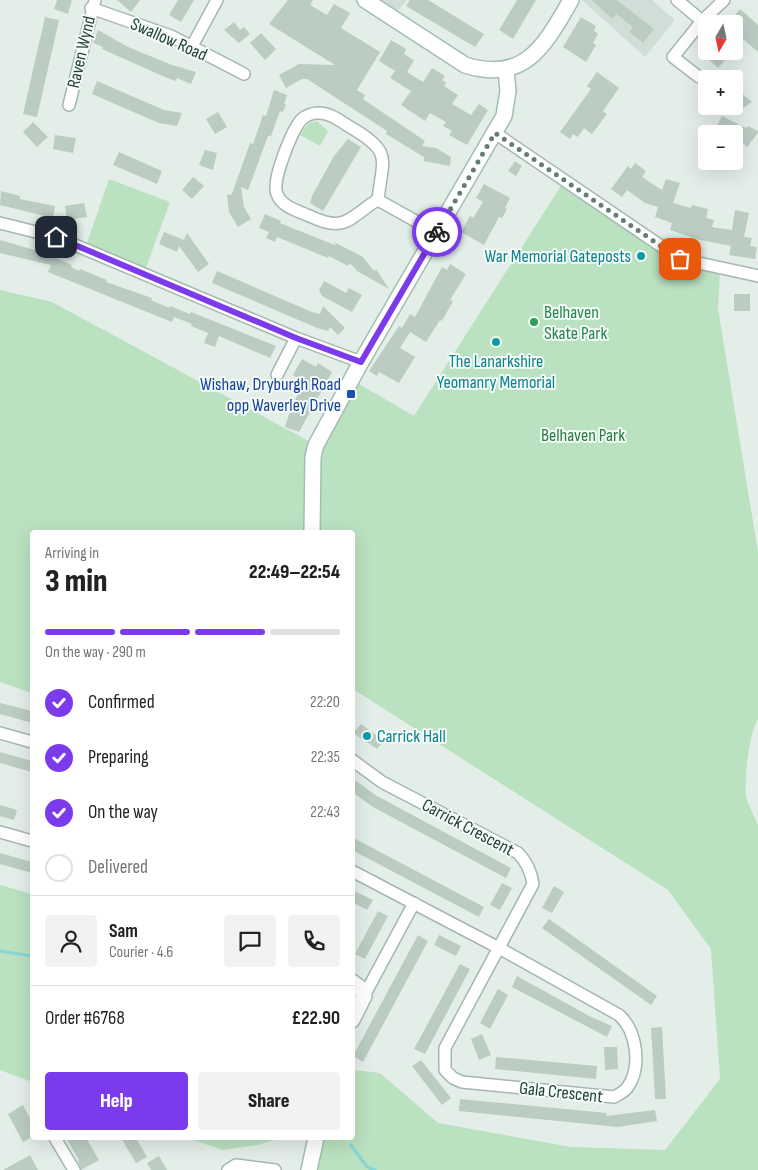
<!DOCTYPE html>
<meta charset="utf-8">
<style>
body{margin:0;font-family:"Sofia Sans Condensed",sans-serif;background:#f2f2f2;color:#222;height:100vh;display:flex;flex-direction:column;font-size:19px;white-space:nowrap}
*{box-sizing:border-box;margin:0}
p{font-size:16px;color:#767676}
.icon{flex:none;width:28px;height:28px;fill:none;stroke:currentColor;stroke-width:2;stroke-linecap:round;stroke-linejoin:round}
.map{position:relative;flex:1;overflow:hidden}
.side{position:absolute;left:30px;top:530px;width:325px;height:610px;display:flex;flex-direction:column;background:#fff;border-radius:5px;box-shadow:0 5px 20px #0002}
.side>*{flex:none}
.needle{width:32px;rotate:189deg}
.tools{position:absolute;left:698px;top:15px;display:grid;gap:10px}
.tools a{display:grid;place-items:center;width:45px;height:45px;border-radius:5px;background:#fff;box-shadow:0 5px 20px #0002;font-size:25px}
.pin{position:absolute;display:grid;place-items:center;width:42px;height:42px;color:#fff;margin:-21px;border-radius:10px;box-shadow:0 2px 8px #0006}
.courier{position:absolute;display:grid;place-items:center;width:50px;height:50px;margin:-25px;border:4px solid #7c3aed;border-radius:50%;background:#fff;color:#222;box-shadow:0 1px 6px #0007}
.headline em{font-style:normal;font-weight:800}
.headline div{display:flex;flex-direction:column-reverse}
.headline{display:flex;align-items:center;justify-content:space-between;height:85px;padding:0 15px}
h1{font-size:32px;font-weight:800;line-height:38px}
.bar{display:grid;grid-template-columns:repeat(4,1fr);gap:8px 5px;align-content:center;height:60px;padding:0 15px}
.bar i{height:6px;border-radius:4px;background:#e0e0e0}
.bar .on{background:#7c3aed}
.bar p{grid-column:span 4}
.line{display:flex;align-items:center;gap:12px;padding:0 15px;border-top:1px solid #e0e0e0}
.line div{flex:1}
.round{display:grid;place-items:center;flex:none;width:52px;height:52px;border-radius:5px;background:#f2f2f2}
ol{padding:0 15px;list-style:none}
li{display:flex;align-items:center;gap:15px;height:55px}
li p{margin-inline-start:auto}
li .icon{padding:5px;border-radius:50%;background:#7c3aed;color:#fff;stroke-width:4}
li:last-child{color:#767676}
li i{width:28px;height:28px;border:2px solid #e0e0e0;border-radius:50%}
.action{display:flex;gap:10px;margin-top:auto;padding:10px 15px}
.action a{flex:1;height:58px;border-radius:5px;background:#7c3aed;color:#fff;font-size:20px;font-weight:800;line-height:58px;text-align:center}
.action a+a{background:#f2f2f2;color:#222}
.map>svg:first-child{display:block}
.built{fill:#d1ded7}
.green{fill:#bae1c0}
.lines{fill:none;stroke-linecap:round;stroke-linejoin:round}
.stream{stroke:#86d6d8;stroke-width:3}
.building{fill:#bbccc3}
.street-casing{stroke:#a5b7af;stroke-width:14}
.secondary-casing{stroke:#a3beb1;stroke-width:18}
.street{stroke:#fff;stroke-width:11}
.secondary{stroke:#fff;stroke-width:15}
.done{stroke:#657e74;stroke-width:5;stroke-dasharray:0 9}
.route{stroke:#7c3aed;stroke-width:6}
.culture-dot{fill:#0f9aa8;stroke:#f4faf6;stroke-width:2}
.leisure-dot{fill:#2e9e5b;stroke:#f4faf6;stroke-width:2}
.transit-dot{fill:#1a4fb4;stroke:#f4faf6;stroke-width:2}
.labels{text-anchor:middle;stroke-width:4;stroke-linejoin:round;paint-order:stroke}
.street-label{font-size:18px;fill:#214235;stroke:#f4faf6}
.culture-label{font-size:18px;fill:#0d838f;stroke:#f4faf6;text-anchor:end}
.leisure-label{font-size:18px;fill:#27864d;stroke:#f4faf6;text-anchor:start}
.transit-label{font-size:18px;fill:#164399;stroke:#f4faf6;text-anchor:end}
.park-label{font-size:18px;fill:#267d3d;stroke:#f4faf6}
</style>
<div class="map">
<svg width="758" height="1170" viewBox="0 0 758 1170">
<rect width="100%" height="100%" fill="#e3eee8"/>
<!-- built -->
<path class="built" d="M379 0H407L397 12Z
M582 0H652L675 20 645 57Z"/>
<!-- green -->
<path class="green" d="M317 121 328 131 320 146 300 135 309 123Z
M109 179 170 202 144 273 85 249Z
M564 181 666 250 720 268 718 309 758 552V719C749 733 744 780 746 796 748 805 754 816 758 825V1170H317L325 1138H352L353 1070 380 1073 438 1123 571 1147 665 1150 720 1079 711 949 668 890 353 689 352 532H32V693L0 682V290L52 302 316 445 352 380 414 416Z
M0 885 32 894V1082L0 1070Z
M187 1138H280L258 1145 223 1150Z"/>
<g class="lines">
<!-- stream -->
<path class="stream" d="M0 951 32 956
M351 1145 367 1167 375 1170"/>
</g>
<!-- building -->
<path class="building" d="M57 0H72L68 14 54 9Z
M117 0H140L131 12Z
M178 0H194L181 22 169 15Z
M288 0H313L310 5 327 15 334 4 350 13 341 28 380 52 357 90 365 95 363 99 425 141 422 146 436 148 451 157 450 166 424 161V157L386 134 387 131 307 79H302L286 88 279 75 299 64 335 65 269 24Z
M410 0H428L484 34 475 47 406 6Z
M517 0H536L513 39 499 30Z
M592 0H617L654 29 643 43 629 32 633 27 616 14 612 19Z
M740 9 758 25V52L743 39 734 50V24H728Z
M45 17 59 20 37 117 23 114Z
M581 17 596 26 594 31 598 34 593 43 596 45 586 62 563 47Z
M234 22 240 30 244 27 250 34 239 43 224 30Z
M98 30 128 47 172 65 196 72 191 84 177 78 176 81 167 78 102 49 103 47 93 43Z
M261 33 276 49 265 60 250 43Z
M391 40 406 49 404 54 414 60 407 72 423 82 432 68 445 76 442 80 446 83 444 86 458 95 452 104 471 115 479 104 488 110 467 145 449 135 452 131 443 126 446 122 430 113 425 121 401 105 411 91 390 78 395 71 379 61Z
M699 51H733L718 68Z
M597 72 619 88 603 111 607 114 592 134 584 128 578 137 573 134 570 139 560 132 591 89 587 86Z
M97 81 164 110 182 113 177 126 159 123 92 94Z
M734 87 752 102 743 108 734 100Z
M274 90 287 95 284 104H286L283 112 280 111 271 136H268L248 190 241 187 244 207 251 219 238 227 229 212 227 195 232 194 250 143 253 144 263 115 266 116Z
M218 112 227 127 215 134 206 119Z
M722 116 746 128 748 126 758 131V133L747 147 734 134H713Z
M33 122 48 137 37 147 23 132Z
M55 135 76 138 73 153 53 149Z
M348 139 361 147 323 211 310 203 312 196 334 156Z
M205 150 217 153 213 170 199 165Z
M119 152 162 171 157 184 113 165Z
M734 152 743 153 742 165 733 164Z
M515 161 522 166 516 176 508 171Z
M635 163 646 171 642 177 662 190 666 179 680 183 673 203 691 208 692 205 708 209 706 218 714 220 712 227 732 230 735 210 749 213 744 237 752 238 750 246 757 247 755 259 729 255 731 246 700 240 670 230 672 223 655 217 658 207 645 203 627 190 622 197 611 189 628 166 631 169Z
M193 177 204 186 192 199 182 190Z
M484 184 510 198 505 208 507 209 502 218 499 217 484 245 461 232 470 216 473 218 483 202 476 198Z
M1 191 20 196V199L55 206 53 218 0 205Z
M84 203 87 217 67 220 65 206Z
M265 214 281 221 280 223 337 246 334 242 363 257 374 271 376 269 389 289 357 271 350 263 348 266 329 256 328 258 277 237 275 242 266 238 269 232 259 228Z
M164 232 184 240 187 233 209 264 198 272 179 246 177 252 159 244Z
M452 234 461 240 457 247 447 241Z
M0 240 42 252 72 265 71 267 79 271 80 269 107 280 106 282 152 298 151 300 169 308 170 306 190 314 191 312 276 346 270 358 219 336 215 347 204 343 208 333 191 326 192 324 174 317 172 322 48 272 51 265 0 253Z
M450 264 466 274 450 300 453 301 442 321 440 320 426 342 410 332 400 348 415 357 399 383 379 372 377 376 369 371 399 326 402 328 410 314 415 317 442 267 447 270Z
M217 271 312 312 320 314 323 306 345 328 338 335 330 327 328 331 317 328 212 283Z
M324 281 346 293 349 288 362 295 352 312 322 296 319 290Z
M734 294H750V311H734Z
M302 359 316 367 318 363 332 372 299 432 285 427 292 405 305 383 293 375Z
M0 703 32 711V723L0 714Z
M361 724 384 741 377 749 353 733Z
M0 752 32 761V772L0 763Z
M352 778 377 796 511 868 506 878 373 807 352 792Z
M0 805 17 810 14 820 0 816Z
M352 837 484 907 479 917 352 850Z
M0 853 32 862V873L0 864Z
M502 883 512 888 500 910 490 905Z
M554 886 564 892 552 913 542 908Z
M352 890 373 900 367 910 352 902Z
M378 911 388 916 365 959 355 954Z
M549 919 657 996 651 1005 542 928Z
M418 935 428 941 363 1062 353 1056Z
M439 935 461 946 456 956 434 945Z
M460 964 470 969 425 1054 414 1049Z
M517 976 591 1017 612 1026 607 1037 512 987Z
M498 989 508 995 490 1029 480 1023Z
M662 1027 666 1099H655L651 1028Z
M482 1034 491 1055 479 1060 471 1039Z
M604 1047H617L618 1069 605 1070Z
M496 1057 597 1066 596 1079 495 1069Z
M421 1060 451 1098 442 1105 412 1066Z
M460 1099 607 1113 606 1116 655 1110 657 1121 618 1127 459 1111Z
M23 1105 32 1122V1137L23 1142 8 1114Z
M66 1138H86L99 1160 81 1170 78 1161 79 1160Z
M121 1138H136L147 1157 136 1163Z
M30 1155 38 1170H3Z
M159 1156 167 1170H151L147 1163Z"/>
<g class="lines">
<!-- street casing -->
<g class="street-casing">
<path id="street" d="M677 0 702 21 673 57 699 77
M91 8 171 36 244 74
M702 21 724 0
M191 48 217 0
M69 105 95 0
M495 133 680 259 758 276
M378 200C382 160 393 153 355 130 344 124 331 112 318 113 312 113 305 116 301 120 292 131 271 181 277 194 282 207 296 210 307 215 317 219 328 225 340 223 353 221 365 206 378 200L437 233
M0 223 56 237 296 338 361 362
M277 375 296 338
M0 733 32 742
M352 760 382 782 518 853C527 862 531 871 533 884L445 1048V1070L453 1078 462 1082 614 1097C618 1095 624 1092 627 1088 642 1068 637 1031 619 1015L499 948 352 871
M0 832 32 841
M364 996 414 903
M55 1138 74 1170
M228 1170 236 1165 275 1170"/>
</g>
<!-- secondary casing -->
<g class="secondary-casing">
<path id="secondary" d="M365 0 465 65C525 84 545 45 571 0
M312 532 313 457 316 445 361 362 504 116 508 91 506 70
M352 982 360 988 364 996 352 1020
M309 1170 316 1138"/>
</g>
<!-- street -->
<use href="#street" class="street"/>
<!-- secondary -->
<use href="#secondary" class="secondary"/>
</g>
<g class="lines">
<!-- done -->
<path class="done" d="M437 232 495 133 680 259"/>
<!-- route -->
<path class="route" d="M56 237 296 338 361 362 437 232"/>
</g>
<!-- markers -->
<g class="culture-dot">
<circle cx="641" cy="256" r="5"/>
<circle cx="496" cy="342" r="5"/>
<circle cx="367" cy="736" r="5"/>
</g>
<circle class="leisure-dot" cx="534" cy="322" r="5"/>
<rect class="transit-dot" x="346" y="389" width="10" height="10" rx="2.5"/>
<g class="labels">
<!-- street labels -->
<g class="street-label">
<text transform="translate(169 39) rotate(24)" y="6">Swallow Road</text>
<text transform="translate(81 52) rotate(-77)" y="6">Raven Wynd</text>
<text transform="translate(468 827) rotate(28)" y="6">Carrick Crescent</text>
<text transform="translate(561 1092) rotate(6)" y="6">Gala Crescent</text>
</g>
<!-- culture labels -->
<g class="culture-label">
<text x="631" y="262">War Memorial Gateposts</text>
<text x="496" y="367" text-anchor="middle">The Lanarkshire<tspan x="496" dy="21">Yeomanry Memorial</tspan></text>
<text x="377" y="742" text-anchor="start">Carrick Hall</text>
</g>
<!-- leisure labels -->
<g class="leisure-label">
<text x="544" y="318">Belhaven<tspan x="544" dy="21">Skate Park</tspan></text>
</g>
<!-- transit labels -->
<g class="transit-label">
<text x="341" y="390">Wishaw, Dryburgh Road<tspan x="341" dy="21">opp Waverley Drive</tspan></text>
</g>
<!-- park labels -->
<g class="park-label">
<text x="583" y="441">Belhaven Park</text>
</g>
</g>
</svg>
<div class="tools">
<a><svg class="needle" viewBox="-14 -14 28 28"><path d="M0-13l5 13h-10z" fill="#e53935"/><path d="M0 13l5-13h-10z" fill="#767676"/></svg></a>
<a>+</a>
<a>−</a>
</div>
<div class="pin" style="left:680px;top:259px;background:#ea580c"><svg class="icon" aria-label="bag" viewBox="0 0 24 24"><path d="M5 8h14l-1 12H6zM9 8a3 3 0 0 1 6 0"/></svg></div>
<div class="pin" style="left:56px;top:237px;background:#1f2937"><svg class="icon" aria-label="home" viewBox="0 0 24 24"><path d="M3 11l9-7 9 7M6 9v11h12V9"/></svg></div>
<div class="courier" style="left:437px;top:232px"><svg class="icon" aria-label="bike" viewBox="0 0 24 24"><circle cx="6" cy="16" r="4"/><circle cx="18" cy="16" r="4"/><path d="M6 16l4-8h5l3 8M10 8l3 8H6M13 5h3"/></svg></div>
<section class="side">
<div class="headline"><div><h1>3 min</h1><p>Arriving in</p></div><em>22:49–22:54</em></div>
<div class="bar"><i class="on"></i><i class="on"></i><i class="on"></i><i></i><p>On the way · 290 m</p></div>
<ol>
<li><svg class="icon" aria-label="check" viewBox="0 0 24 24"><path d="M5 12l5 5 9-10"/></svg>Confirmed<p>22:20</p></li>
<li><svg class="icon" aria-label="check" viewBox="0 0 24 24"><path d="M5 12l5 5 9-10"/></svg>Preparing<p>22:35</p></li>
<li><svg class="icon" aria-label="check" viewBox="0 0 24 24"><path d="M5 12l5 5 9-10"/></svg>On the way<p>22:43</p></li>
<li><i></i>Delivered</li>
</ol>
<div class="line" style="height:90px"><a class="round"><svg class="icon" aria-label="person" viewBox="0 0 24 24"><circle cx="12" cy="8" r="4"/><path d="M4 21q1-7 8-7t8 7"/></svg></a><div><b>Sam</b><p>Courier · 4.6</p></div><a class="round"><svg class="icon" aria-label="chat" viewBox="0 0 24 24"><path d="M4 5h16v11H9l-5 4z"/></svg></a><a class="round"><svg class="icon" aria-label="phone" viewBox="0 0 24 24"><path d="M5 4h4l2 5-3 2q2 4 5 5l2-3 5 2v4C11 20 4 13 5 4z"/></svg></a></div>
<div class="line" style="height:65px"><div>Order #6768</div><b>£22.90</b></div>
<div class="action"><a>Help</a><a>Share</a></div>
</section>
</div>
